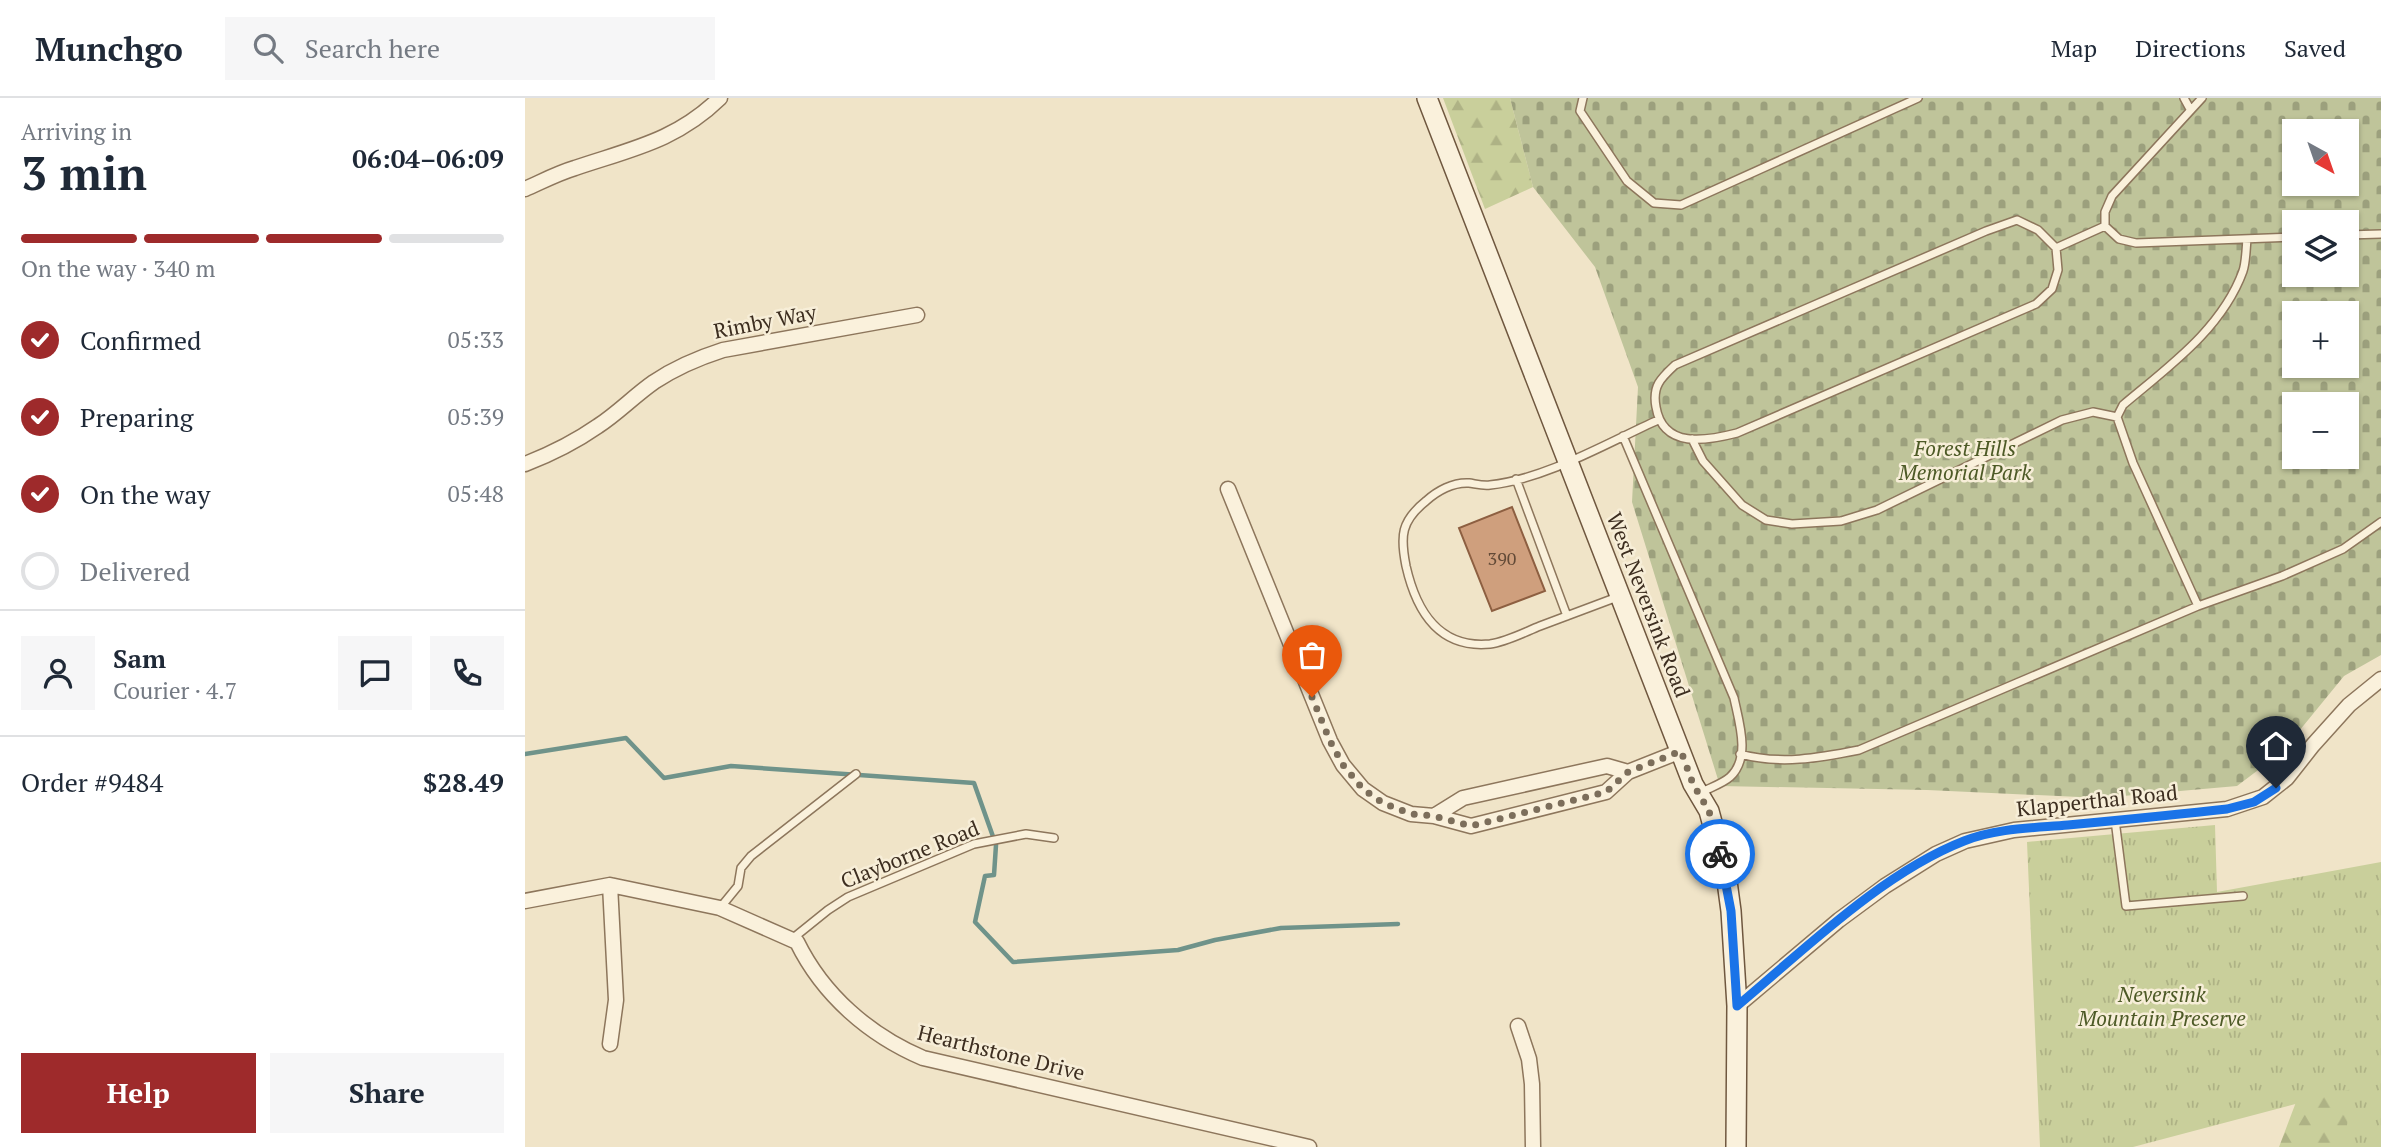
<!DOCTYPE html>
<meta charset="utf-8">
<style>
body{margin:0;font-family:"PT Serif",serif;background:#f6f6f7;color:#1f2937;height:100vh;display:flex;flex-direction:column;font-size:26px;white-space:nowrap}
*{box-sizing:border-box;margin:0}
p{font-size:23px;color:#747a83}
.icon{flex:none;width:38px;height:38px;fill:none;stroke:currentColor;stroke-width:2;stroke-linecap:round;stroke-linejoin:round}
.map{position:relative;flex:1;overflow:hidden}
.panel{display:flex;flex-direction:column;background:#fff;width:525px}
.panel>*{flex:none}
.needle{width:46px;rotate:140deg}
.tools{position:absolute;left:1757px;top:21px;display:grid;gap:14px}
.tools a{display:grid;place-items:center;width:77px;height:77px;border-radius:0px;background:#fff;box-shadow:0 2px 5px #0004;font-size:35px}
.pin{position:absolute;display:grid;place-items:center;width:60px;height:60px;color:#fff;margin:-72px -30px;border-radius:50% 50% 50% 0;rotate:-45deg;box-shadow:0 0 7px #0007}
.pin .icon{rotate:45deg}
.courier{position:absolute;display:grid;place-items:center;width:70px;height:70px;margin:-35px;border:5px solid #1a73e8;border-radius:50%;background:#fff;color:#222;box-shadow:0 2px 9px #0007}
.overview em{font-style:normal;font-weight:800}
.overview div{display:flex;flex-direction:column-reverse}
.overview{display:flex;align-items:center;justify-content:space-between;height:119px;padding:0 21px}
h1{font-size:46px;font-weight:800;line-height:52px}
.bar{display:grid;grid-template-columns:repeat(4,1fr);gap:10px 7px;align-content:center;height:84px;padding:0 21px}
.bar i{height:9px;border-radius:5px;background:#e0e1e3}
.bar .active{background:#9e2a2b}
.bar p{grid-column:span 4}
.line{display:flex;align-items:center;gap:18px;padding:0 21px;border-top:2px solid #e0e1e3}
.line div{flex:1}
.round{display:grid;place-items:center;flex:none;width:74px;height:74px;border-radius:0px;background:#f6f6f7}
ol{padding:0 21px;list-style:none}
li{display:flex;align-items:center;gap:21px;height:77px}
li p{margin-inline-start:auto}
li .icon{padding:7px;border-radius:50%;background:#9e2a2b;color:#fff;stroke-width:4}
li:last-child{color:#747a83}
li i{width:38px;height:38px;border:4px solid #e0e1e3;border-radius:50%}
.primary-button{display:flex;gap:14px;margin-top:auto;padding:14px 21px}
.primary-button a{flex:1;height:80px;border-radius:0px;background:#9e2a2b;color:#fff;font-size:28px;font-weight:800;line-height:80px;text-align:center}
.primary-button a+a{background:#f6f6f7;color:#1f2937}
header{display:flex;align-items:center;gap:42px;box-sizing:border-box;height:98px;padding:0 35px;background:#fff;border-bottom:2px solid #e0e1e3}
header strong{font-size:33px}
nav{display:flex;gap:38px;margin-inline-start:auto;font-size:24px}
.search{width:490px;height:63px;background:#f6f6f7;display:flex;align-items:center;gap:18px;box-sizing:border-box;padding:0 24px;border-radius:0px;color:#747a83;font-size:26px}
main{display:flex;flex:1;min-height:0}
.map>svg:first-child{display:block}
.forest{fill:url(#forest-firs)}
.cemetery{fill:url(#cemetery-stones);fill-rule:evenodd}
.park{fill:url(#park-tufts)}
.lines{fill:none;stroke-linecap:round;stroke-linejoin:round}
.stream{stroke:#6f938a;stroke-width:4.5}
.building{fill:#cf9f7d;stroke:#8d5f41;stroke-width:2}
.lane-casing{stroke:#8d765c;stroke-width:10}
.street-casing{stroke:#8d765c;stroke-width:17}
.secondary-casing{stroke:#6f573f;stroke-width:22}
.lane{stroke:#faf1dc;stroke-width:7}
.street{stroke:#faf1dc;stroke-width:14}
.secondary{stroke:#faf1dc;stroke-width:19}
.done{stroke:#7c6e5b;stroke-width:7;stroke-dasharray:0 12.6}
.route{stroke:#1a73e8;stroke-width:9}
.labels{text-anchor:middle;stroke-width:5;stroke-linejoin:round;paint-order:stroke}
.number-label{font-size:18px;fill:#624a37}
.street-label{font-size:21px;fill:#3d2e20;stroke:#f7eed8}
.park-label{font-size:21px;font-style:italic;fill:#4d5a26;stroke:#f7eed8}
</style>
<header>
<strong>Munchgo</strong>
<div class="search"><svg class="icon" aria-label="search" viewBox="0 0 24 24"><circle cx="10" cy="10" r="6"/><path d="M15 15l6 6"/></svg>Search here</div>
<nav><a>Map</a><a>Directions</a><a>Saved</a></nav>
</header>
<main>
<section class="panel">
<div class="overview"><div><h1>3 min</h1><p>Arriving in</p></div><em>06:04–06:09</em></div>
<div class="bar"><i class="active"></i><i class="active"></i><i class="active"></i><i></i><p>On the way · 340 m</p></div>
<ol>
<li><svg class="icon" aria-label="check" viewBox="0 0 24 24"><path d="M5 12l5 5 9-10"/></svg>Confirmed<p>05:33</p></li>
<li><svg class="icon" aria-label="check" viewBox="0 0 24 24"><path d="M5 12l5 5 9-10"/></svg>Preparing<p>05:39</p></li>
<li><svg class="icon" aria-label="check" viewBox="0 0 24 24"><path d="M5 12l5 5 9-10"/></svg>On the way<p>05:48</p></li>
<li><i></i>Delivered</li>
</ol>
<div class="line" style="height:126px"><a class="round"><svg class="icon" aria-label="person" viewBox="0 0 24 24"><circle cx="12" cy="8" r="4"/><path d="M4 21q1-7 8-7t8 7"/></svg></a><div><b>Sam</b><p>Courier · 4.7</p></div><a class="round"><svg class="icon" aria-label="chat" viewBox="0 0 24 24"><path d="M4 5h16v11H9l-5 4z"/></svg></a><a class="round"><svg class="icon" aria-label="phone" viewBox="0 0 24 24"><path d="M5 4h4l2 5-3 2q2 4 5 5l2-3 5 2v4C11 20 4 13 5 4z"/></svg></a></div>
<div class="line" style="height:91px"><div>Order #9484</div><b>$28.49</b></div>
<div class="primary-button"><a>Help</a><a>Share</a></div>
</section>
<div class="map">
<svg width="1856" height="1049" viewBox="0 0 1856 1049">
<defs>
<pattern id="forest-firs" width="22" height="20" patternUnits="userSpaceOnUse" patternTransform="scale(1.75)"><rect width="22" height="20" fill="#c9cf9b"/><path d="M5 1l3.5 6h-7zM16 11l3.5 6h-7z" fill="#aeb285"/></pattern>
<pattern id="cemetery-stones" width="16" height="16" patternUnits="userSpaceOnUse" patternTransform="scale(1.75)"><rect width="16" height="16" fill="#bfc49a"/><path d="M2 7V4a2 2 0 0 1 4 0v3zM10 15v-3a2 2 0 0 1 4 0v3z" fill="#9ca07d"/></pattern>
<pattern id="park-tufts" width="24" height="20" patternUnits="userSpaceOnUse" patternTransform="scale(1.75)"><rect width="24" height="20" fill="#c9cf9b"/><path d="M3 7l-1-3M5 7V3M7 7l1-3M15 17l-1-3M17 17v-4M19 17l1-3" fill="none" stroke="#aeb285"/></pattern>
</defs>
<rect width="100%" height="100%" fill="#f0e4c8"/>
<!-- forest -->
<path class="forest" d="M918 0H985L1008 89 960 111Z
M1856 878V1049H1754L1782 975Z"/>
<!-- cemetery -->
<path class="cemetery" d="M985 0H1856V557L1819 578 1757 654 1712 688 1575 700 1402 692 1195 688 1107 404 1113 289 1070 169 1008 89ZM1769 33H1822V86H1769ZM1769 124H1822V177H1769ZM1769 215H1822V268H1769ZM1769 306H1822V359H1769Z"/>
<!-- park -->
<path class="park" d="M1690 727 1692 794 1856 764V1049H1819L1827 991 1608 1049H1515L1502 744Z"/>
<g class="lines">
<!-- stream -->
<path class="stream" d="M0 656 101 640 139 680 206 668 449 685 471 747 469 777 460 778 450 824 488 864 653 852 690 842 756 830 873 826"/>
</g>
<!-- building -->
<path class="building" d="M987 409 1020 493 967 513 934 430Z"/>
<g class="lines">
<!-- lane casing -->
<g class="lane-casing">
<path id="lane" d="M1058 0 1055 13 1102 83 1129 105 1156 107 1393 0
M1659 0 1665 11
M1677 0 1587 98 1580 114V128L1594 141 1611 145 1769 139
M1492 122 1513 132 1531 150 1533 172 1527 191 1511 206 1212 335C1181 343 1138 351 1131 309 1127 288 1136 280 1150 267L1461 133Z
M1822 137 1856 136
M1531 150 1580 128
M1098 338 1209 600C1214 624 1226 660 1205 679 1197 686 1184 690 1175 695
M1167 341 1178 363 1217 407 1241 422 1267 426 1316 423 1352 412 1537 322 1568 314 1592 319
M991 381 1042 518
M1095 498C1068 508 1042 518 1015 528 1000 534 981 544 965 546 913 551 891 512 881 468 875 438 876 423 901 403 912 393 928 384 944 385 951 386 958 388 965 387 1021 381 1082 345 1133 322
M1673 508 1608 365 1592 319 1598 307C1643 269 1697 231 1718 173 1721 164 1721 151 1722 141
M1215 656C1255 667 1294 660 1334 652L1673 508 1757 478 1818 451 1856 424
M1590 722 1601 808 1718 798
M195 810 213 788 216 770 226 758 331 676
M267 841 303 812 323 799 449 746 501 736 529 740"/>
</g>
<!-- street casing -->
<g class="street-casing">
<path id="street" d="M0 91C16 84 33 75 50 70 106 51 151 43 195 0
M0 366C26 356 50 344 73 328 93 315 109 298 129 284 150 270 173 260 198 252L392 217
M703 391 805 643 818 667 838 691 858 705 886 716 909 718 946 728 1081 694 1103 674 1082 668 938 700 909 718
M1103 674 1156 653
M0 803 85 787 195 810 272 844C298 897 344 937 398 960L784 1049
M1212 908 1314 822 1360 788 1411 756 1440 743 1489 732 1702 711 1738 699 1762 680 1788 647 1824 607 1856 581
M993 928 1004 961 1007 986 1008 1049
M85 946 91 902 85 787"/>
</g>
<!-- secondary casing -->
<g class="secondary-casing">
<path id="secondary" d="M902 0 1168 686 1184 713 1201 776 1206 813 1212 908 1211 1049"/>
</g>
<!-- lane -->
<use href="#lane" class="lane"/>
<!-- street -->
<use href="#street" class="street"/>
<!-- secondary -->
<use href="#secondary" class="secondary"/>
</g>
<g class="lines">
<!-- done -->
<path class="done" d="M787 599 805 643 818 667 838 691 858 705 886 716 909 718 946 728 1081 694 1103 674 1156 653 1168 686 1184 713 1195 756"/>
<!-- route -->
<path class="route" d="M1195 756 1206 813 1212 908C1279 852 1357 775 1439 743 1471 730 1509 730 1543 727 1596 722 1649 717 1702 711L1729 704 1751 690"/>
</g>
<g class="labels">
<!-- number labels -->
<g class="number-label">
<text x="977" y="467">390</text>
</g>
<!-- street labels -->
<g class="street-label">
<text transform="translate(240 224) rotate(-11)" y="7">Rimby Way</text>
<text transform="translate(1123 507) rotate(69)" y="7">West Neversink Road</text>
<text transform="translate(1572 703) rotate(-6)" y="7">Klapperthal Road</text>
<text transform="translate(385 757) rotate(-22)" y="7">Clayborne Road</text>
<text transform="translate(476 955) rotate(14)" y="7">Hearthstone Drive</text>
</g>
<!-- park labels -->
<g class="park-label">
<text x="1440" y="358">Forest Hills<tspan x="1440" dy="24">Memorial Park</tspan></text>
<text x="1637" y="904">Neversink<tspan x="1637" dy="24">Mountain Preserve</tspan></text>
</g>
</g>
</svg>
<div class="tools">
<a><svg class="needle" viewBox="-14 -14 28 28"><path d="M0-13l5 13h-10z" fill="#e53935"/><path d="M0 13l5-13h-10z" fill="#747a83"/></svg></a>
<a><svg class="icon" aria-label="layers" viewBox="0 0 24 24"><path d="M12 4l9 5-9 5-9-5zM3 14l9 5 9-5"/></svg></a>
<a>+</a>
<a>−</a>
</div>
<div class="pin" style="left:787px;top:599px;background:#ea580c"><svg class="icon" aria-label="bag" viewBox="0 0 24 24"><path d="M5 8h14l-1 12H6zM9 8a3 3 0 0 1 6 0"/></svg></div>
<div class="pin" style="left:1751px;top:690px;background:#1f2937"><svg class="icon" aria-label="home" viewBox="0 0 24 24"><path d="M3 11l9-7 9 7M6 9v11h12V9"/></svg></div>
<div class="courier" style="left:1195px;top:756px"><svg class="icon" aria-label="bike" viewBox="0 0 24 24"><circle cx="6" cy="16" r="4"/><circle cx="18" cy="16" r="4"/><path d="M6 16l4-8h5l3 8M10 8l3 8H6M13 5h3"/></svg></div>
</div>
</main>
